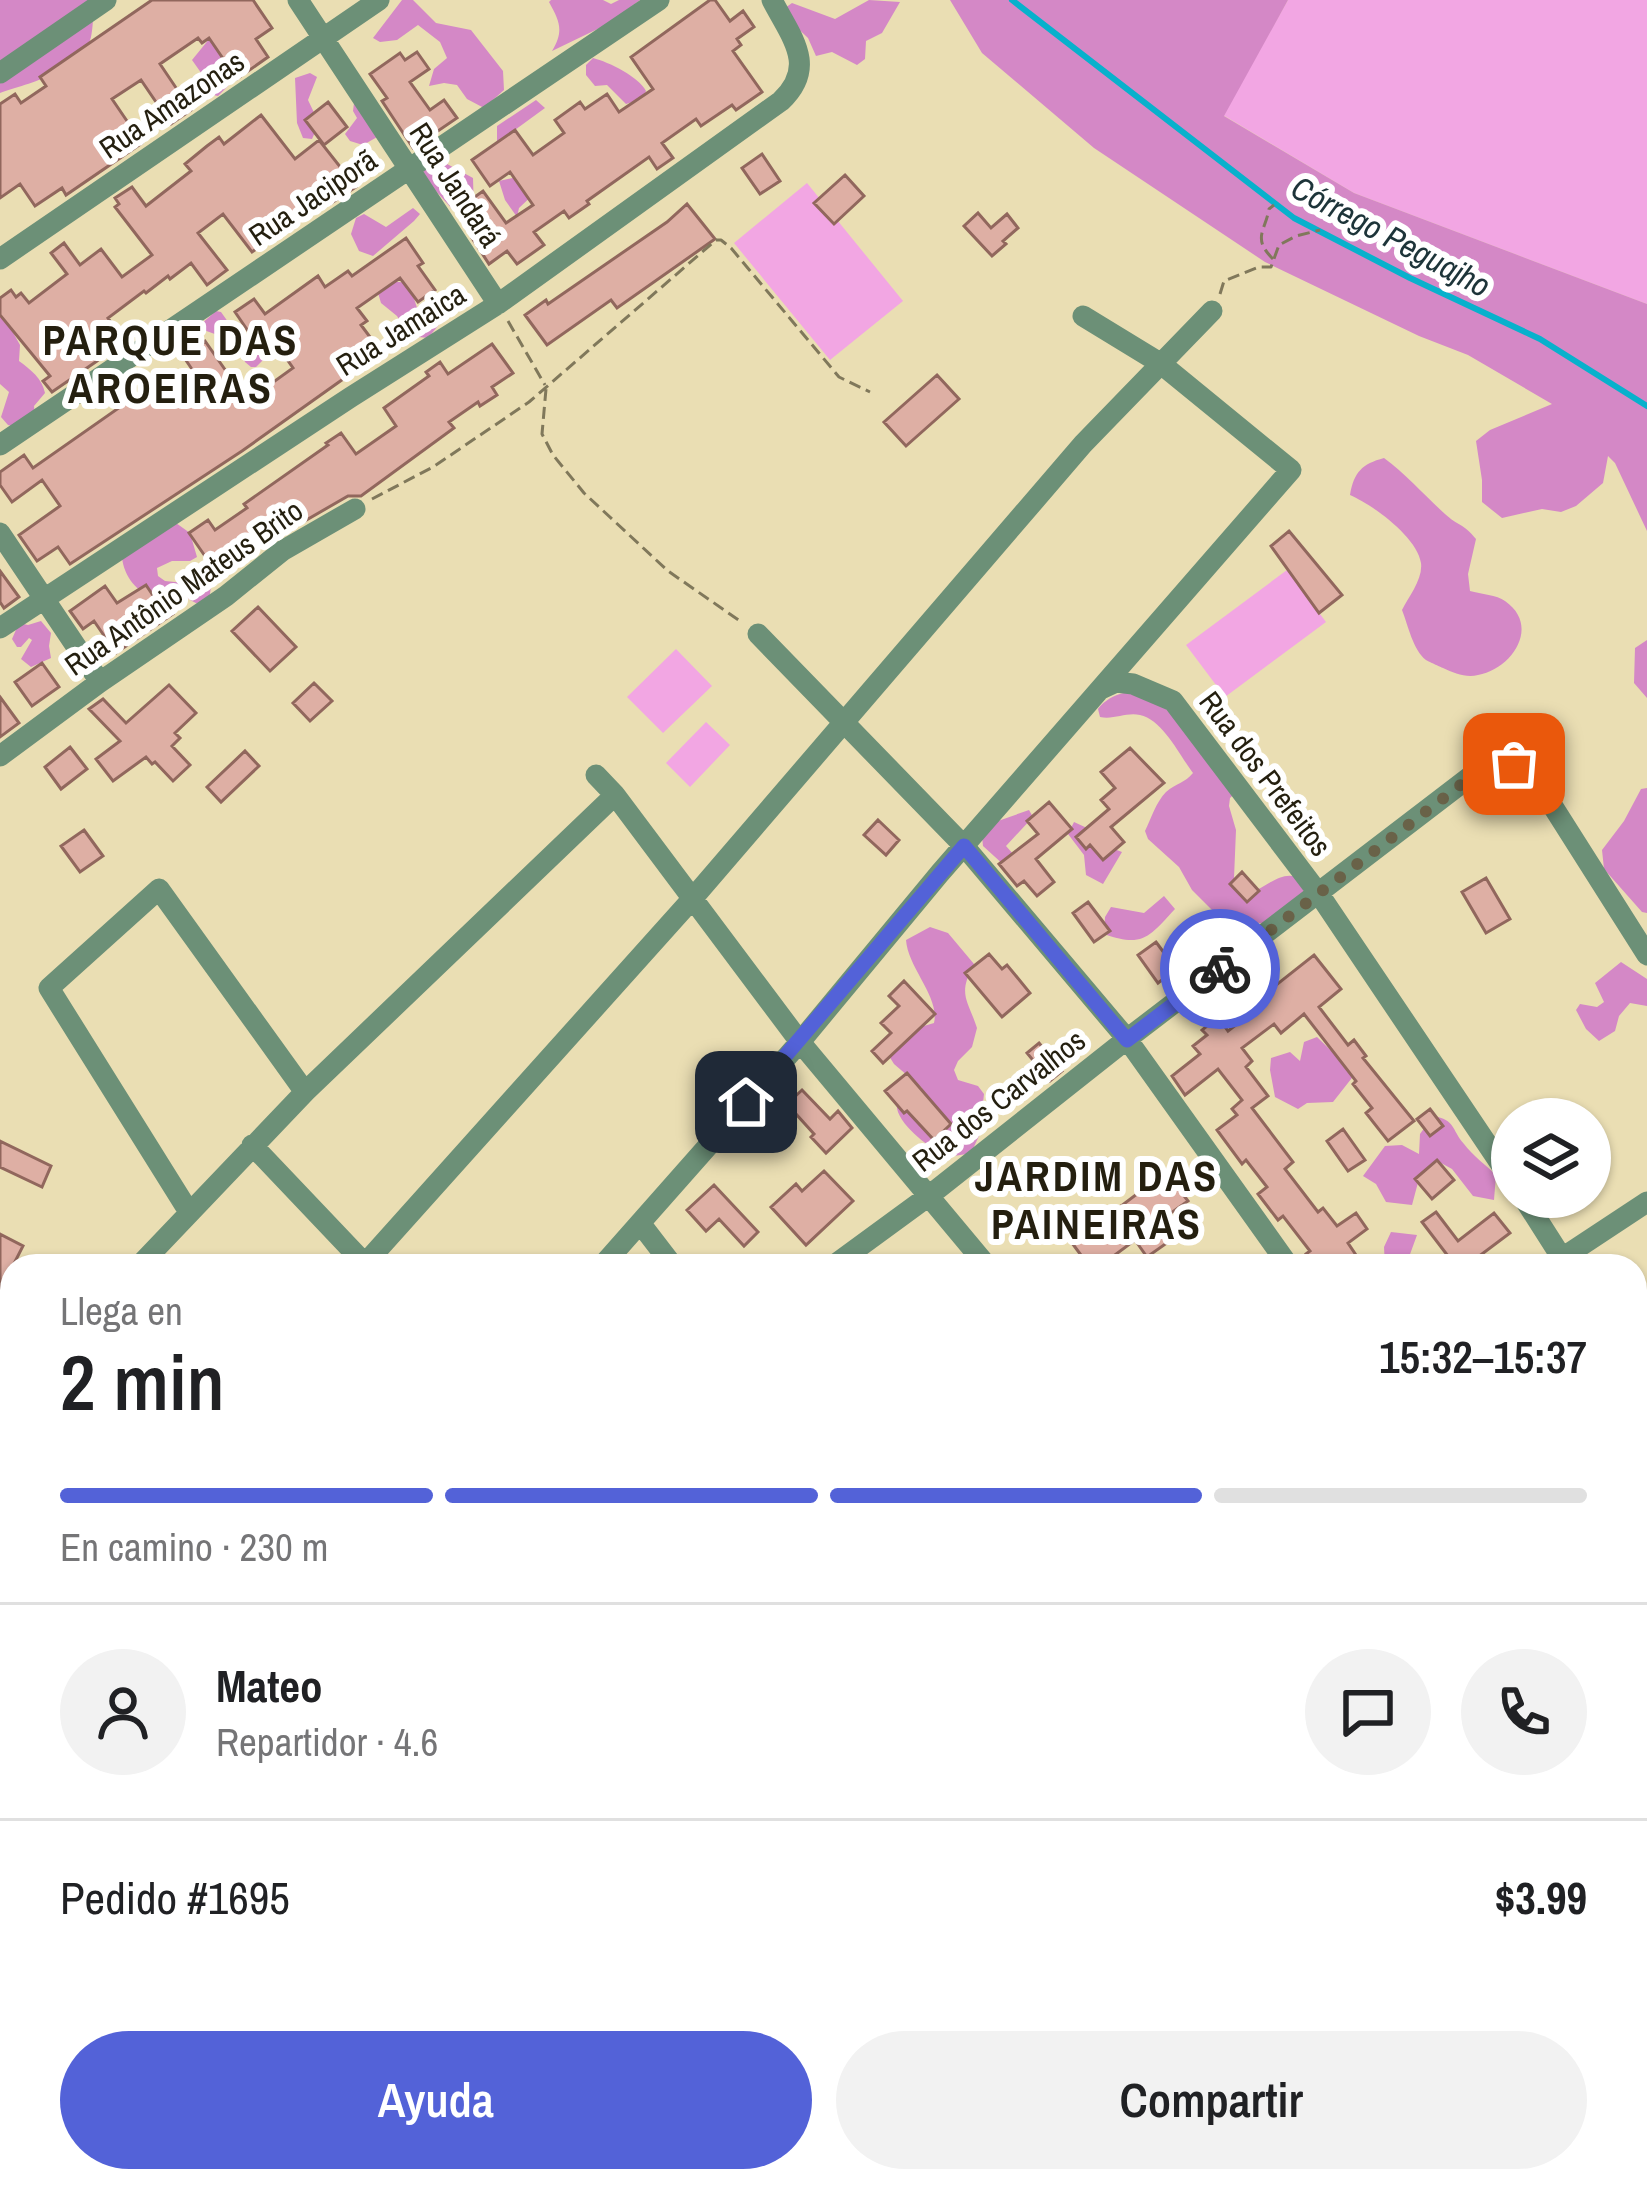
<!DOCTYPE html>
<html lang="es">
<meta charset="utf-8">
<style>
body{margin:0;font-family:"Archivo Narrow",sans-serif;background:#f2f2f2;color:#202124;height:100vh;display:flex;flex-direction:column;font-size:45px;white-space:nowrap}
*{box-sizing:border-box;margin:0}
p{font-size:39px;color:#757577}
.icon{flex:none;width:66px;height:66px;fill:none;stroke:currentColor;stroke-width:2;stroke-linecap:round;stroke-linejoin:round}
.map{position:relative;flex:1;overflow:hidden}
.drawer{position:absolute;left:0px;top:1254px;width:1647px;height:939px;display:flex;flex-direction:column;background:#fff;border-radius:36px 36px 0 0;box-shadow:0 3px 9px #0004}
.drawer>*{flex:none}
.tools{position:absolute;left:1491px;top:1098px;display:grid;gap:24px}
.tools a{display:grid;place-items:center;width:120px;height:120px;border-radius:50%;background:#fff;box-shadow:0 3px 9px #0004;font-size:60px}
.pin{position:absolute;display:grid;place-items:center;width:102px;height:102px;color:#fff;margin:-51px;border-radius:24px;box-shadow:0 6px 18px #0006}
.courier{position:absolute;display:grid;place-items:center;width:120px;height:120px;margin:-60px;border:9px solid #5362d8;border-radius:50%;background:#fff;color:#222;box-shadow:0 3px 15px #0007}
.head em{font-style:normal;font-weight:600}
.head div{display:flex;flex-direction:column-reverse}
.head{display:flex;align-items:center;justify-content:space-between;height:204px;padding:0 60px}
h1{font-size:78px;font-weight:600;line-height:90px}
.bar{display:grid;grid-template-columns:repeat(4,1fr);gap:18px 12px;align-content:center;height:144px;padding:0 60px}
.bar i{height:15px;border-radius:9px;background:#e0e0e0}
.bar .selected{background:#5362d8}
.bar p{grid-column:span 4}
.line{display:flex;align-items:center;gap:30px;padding:0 60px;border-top:3px solid #e0e0e0}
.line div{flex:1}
.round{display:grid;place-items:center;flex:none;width:126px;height:126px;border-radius:63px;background:#f2f2f2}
.button{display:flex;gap:24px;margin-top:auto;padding:24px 60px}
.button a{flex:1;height:138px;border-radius:72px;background:#5362d8;color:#fff;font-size:48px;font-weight:600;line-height:138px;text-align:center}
.button a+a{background:#f2f2f2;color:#202124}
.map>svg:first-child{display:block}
.green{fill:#f2a6e3}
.forest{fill:#d488c6}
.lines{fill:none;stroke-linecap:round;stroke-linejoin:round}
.stream{stroke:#08b1cc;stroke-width:6}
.building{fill:#deafa4;stroke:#91675d;stroke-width:3}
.path{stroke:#80785b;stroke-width:3;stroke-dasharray:12 6;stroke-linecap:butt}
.minor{stroke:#6c9077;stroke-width:21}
.tertiary{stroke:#6c9077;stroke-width:27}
.done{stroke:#696248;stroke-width:12;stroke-dasharray:0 21.6}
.route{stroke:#5362d8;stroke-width:15}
.labels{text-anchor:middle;stroke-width:12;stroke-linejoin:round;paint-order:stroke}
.street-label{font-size:30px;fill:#241f0f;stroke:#fff}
.water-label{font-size:33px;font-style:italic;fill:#1d3439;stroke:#fff}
.district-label{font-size:42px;font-weight:bold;letter-spacing:3px;fill:#241f0f;stroke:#fff}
</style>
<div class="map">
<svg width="1647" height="2191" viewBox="0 0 1647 2191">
<rect width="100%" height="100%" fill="#eadeb3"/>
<!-- green -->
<path class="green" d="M1288 0H1647V304L1354 193 1223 115Z
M807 183 903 301 830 360 734 243Z
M1287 570 1326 622 1225 697 1186 645Z
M676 649 712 686 663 733 627 697Z
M706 722 730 745 690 787 666 763Z
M0 1650 12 1664V1891L0 1903Z"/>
<!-- forest -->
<path class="forest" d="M0 0H105L94 7C93 16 93 28 91 37 83 71 29 83 0 93Z
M402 0H413L436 23 471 30 503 71 504 90 484 108 467 99 457 85 444 83 429 86 434 69 447 58 440 42 418 25 397 40 380 42 373 38Z
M551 0H603L611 4 619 0H640L610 23 552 51C564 31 560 22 549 2Z
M869 0 900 2 882 33 866 41 865 59 857 65 832 52 816 56 808 38 787 18 785 8 792 3 835 19Z
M950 0H1288L1224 116 1354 193 1647 304V531L1615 463 1608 456 1603 483 1576 506 1561 512 1542 509 1502 518 1482 502V480L1476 441 1490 430 1552 404 1468 355 1419 336 1265 262 1094 148 982 53Z
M210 38 237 77 218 96 209 94V84L192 60Z
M593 58C609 62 639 77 646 91L642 99 626 104 607 85 595 86 586 75V65Z
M310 73 317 77 308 100 319 123 312 139 303 138 297 123 295 78Z
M536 100 545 108 497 143V126Z
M354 103 379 136 363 145 350 141 345 134 357 118 353 111Z
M436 158 473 178 474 212 454 211 425 179 423 170Z
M531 174 538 190 519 208 517 217 505 200 499 181Z
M413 208 420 214 414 221 373 256 359 251 351 234 356 218 364 214 386 227Z
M390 281 409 283 419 314 441 295 456 304 428 338 409 336 397 316 381 303 378 293Z
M0 309 20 345 19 361C31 370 42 378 45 393L34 406 35 415 16 427 8 425 1 417 9 392 0 384Z
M216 311 221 312 236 333 244 331 253 346 268 343 280 357 265 358 256 367H251L245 362 242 353 231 352 223 337 201 329 200 325Z
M1384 458C1407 475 1424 495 1445 514 1458 526 1463 523 1476 539L1468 574 1470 591C1481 594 1497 595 1505 601 1541 626 1512 669 1478 675 1466 678 1454 673 1443 668 1441 667 1427 661 1426 660 1413 650 1408 625 1402 610 1409 596 1423 579 1421 563 1417 537 1373 505 1350 495 1354 472 1362 464 1384 458Z
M169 518 190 533 197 557 190 561H172L157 568 158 576 165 581 185 583 194 567 210 574 212 581 208 606C189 604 184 592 167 587L152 596C135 592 122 572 122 555Z
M41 621 51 633 49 646 51 658 31 667 21 659 32 640 29 638 21 647H17L12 639 19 623 28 625Z
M1647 640V698L1634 683 1635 648Z
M1155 689 1235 793 1230 798 1229 806 1236 830 1234 878 1243 889 1250 893C1267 887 1283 868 1301 879L1304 893 1269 924 1221 919 1192 890 1179 867 1148 839 1145 831C1151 819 1156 802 1166 792 1176 783 1185 783 1193 773 1180 756 1163 720 1140 715 1126 712 1114 720 1100 717L1098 709C1112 691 1133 691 1155 689Z
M1647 788V913L1642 912 1604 869 1602 850 1624 821 1641 789Z
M1029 810 1033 817 1006 846 1014 855 1005 866 983 846 981 827Z
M1074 822 1087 828 1095 842 1122 852 1103 884 1086 875 1084 855 1068 834Z
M1164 896 1175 909C1149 937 1143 948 1104 934L1105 917 1111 907 1144 913Z
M930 927 948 933 974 964C957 995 968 1000 977 1028L972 1047 958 1061 954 1070 958 1080 978 1086 984 1094 983 1103 971 1118 979 1136 971 1153C961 1155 950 1158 941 1153 926 1146 880 1111 903 1093 908 1089 915 1089 922 1088L894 1064 889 1056 906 1019 924 1026 934 1023C940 997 908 968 906 940Z
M1621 962 1647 979V1006L1630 1003 1619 1016 1615 1031 1599 1041 1586 1029 1576 1010 1580 1004 1597 1007 1604 1002 1595 983Z
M1317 1037 1355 1074 1333 1102 1307 1103 1298 1109 1275 1097 1270 1070 1271 1058 1290 1052 1300 1061 1304 1042Z
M1433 1116C1456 1120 1451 1129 1464 1144 1472 1155 1486 1165 1496 1175L1494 1200 1473 1196 1452 1169 1441 1163 1420 1175 1412 1205 1386 1202 1376 1184 1363 1176 1385 1146 1402 1145 1419 1154 1420 1134Z
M1391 1232 1417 1235 1409 1257 1392 1266H1385L1384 1247Z
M915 2181H974L984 2187 1004 2191H916Z"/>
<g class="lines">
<!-- stream -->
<path class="stream" d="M1012 0 1294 218 1410 278 1540 339 1647 406"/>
</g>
<!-- building -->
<path class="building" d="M152 0H253L272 28 256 39 268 57 237 79 209 38 202 43 198 38 160 64 191 110 171 124 141 80 112 99 142 143 66 195 62 188 35 206 20 184 0 198V104L15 94 21 103 46 86 40 77Z
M710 0H715L730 21 743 11 754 27 737 39 741 45 733 51 762 92 736 110 732 105 701 126 696 119 662 143 673 158 657 169 649 157 587 201 589 204 569 218 564 211 534 232 544 245 517 264 507 251 489 264 472 238 480 232 462 206 483 191 506 223 533 205 510 172 490 186 472 160 515 130 533 155 564 133 555 120 580 102 585 109 607 94 619 112 653 89 631 57Z
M417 52 429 69 410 82 430 110 444 100 457 118 413 148 382 101 387 98 370 74 400 53 405 60Z
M328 102 347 127 324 145 305 120Z
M261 115 295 159 319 140 356 187 330 204 322 194 274 231 276 234 252 252 223 214 198 233 227 270 207 285 191 263 170 279 168 276 146 293 144 291 108 318 123 339 97 361 52 392 43 381 50 376 0 315V298L11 290 16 297 21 293 29 303 67 274 51 253 64 243 80 265 101 249 122 277 152 255 115 207 119 204 115 198 132 187 146 206 191 171 185 164 207 146 219 137 224 144Z
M762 154 780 181 760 194 742 168Z
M845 175 864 196 834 224 814 203Z
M687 204 715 239 617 308 611 300 547 345 525 315 546 300 548 304 667 222Z
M978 213 991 228 1007 214 1018 228 1003 241 1006 244 992 256 964 226Z
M406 238 423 263 418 266 435 290 418 302 400 278 357 308 367 321 361 325 379 349 344 375 346 377 242 451 70 564 58 547 37 561 19 535 60 506 42 480 12 502 0 485V472L24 455 33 468 160 379 172 396 198 378 183 356 205 341 240 391 261 376 268 386 293 368 272 338 259 347 235 312 254 299 265 314 318 276 325 287 348 271 352 276Z
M492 344 513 373 492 387 497 395 480 406 478 402 449 422 454 428 361 496H348L270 541 262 531 237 548 241 554 216 572 189 533 208 520 215 530 247 508 244 504 328 445 326 443 341 433 356 454 396 426 384 408 429 376 426 372 440 362 448 374Z
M937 375 959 399 906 446 884 422Z
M1289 531 1342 595 1319 613 1271 546Z
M0 571 19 597 4 608 0 602Z
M146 585 158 603 163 600 173 614 116 653 94 621 83 629 70 611 105 586 117 603Z
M258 607 296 647 270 671 232 631Z
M42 663 59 687 32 706 15 682Z
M314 683 332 701 310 721 293 703Z
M169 685 196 713 175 733 180 738 172 746 190 765 173 781 155 762 152 764 146 757 113 781 96 759 120 741 89 709 103 699 126 723Z
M0 697 19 723 0 737Z
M70 747 87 769 61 789 45 767Z
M1130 748 1164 783 1111 827 1124 842 1103 860 1090 845 1086 849 1076 837 1109 809 1101 800 1115 788 1101 772Z
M245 751 259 766 221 802 207 787Z
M1049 802 1072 829 1036 859 1054 882 1037 896 1024 881 1017 886 999 864 1038 834 1027 821Z
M878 820 899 840 886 855 864 835Z
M84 830 103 856 80 872 61 846Z
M1242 872 1259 891 1247 902 1230 884Z
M1486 878 1510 919 1486 933 1462 892Z
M1088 902 1110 931 1094 942 1073 913Z
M1156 942 1176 969 1158 983 1138 955Z
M989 954 1002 969 1007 965 1030 993 1002 1017 965 973Z
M1314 955 1341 989 1319 1007 1348 1045 1354 1040 1366 1056 1363 1058 1414 1121 1388 1141 1366 1113 1372 1108 1353 1084 1356 1081 1304 1014 1281 1033 1274 1024 1242 1048 1252 1061 1246 1067 1268 1096 1252 1108 1293 1162 1285 1169 1318 1212 1323 1208 1337 1226 1356 1213 1367 1229 1348 1243 1358 1258 1346 1266H1313L1306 1254 1310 1251 1283 1216 1278 1220 1258 1194 1267 1187 1246 1160 1242 1164 1217 1130 1237 1115 1232 1109 1242 1100 1218 1069 1185 1095 1172 1076 1200 1054 1193 1046 1207 1035 1202 1030 1218 1017 1228 1031 1260 1006 1256 1001Z
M904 981 935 1014 883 1063 872 1051 891 1033 881 1023 899 1006 889 996Z
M1039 1043 1062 1071 1050 1081 1027 1053Z
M907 1073 951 1124 934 1140 907 1111 904 1113 885 1091Z
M802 1090 830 1119 838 1111 852 1128 826 1153 811 1137 814 1134 787 1104Z
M1430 1109 1443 1126 1430 1136 1417 1119Z
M1343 1129 1365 1160 1348 1171 1327 1141Z
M0 1141 51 1166 42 1187 0 1167Z
M1437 1160 1454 1180 1432 1199 1415 1179Z
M824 1171 853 1201 806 1245 771 1207 796 1184 802 1191Z
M1166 1172 1188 1201 1168 1215 1181 1233 1147 1257 1135 1240 1100 1266H1089L1072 1243Z
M714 1185 758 1232 744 1246 719 1219 706 1231 687 1210Z
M1436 1212 1458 1241 1494 1213 1510 1233 1466 1266H1435L1448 1256 1422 1222Z
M0 1234 23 1246 0 1291Z"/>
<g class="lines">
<!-- path -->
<path class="path" d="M1273 259C1252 238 1265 232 1269 209L1274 205
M1220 294 1224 281 1259 267H1271L1279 245 1296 236 1320 230
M508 321 545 385
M546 389 542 434 553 455 584 493 668 571 740 621
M372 499 433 467 529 402 716 240H721L731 248 839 377 870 392"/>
<!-- minor -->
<path class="minor" d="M298 0 498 304
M0 73 106 0
M0 259 379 0
M0 445 659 0
M0 533 100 682
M0 628 351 397 498 304 781 101C818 66 791 37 772 0
M758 634 964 846 1127 1039 1289 1266
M1101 689 1116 682 1133 684 1173 701 1319 894 1512 1181
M0 756 100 682 226 596 282 551 355 509
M615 795 800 1042 987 1266
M252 1145 367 1266
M1523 1197 1567 1266
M189 1212 49 988 159 889 305 1092
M640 1223 673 1266
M139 1266 305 1092 615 795 596 775
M363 1266 693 898 1083 444 1212 311
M602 1266 800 1042 940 873 1291 470 1160 363 1083 316
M833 1266 930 1195 1127 1039 1488 763 1514 764 1538 783 1647 955
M1550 1266 1647 1202
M1635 1407 1647 1432
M0 1412 12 1400
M1635 1884 1647 1878
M0 1931 12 1918
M1635 1938 1647 1965
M0 2165 17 2191
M630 2181 635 2191
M894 2181 899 2191
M1123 2181 1131 2191
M1479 2181 1485 2191
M321 2191 333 2181
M1062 2191 1081 2181"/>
<!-- tertiary -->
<path class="tertiary" d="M0 1623 12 1637
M368 2181 373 2191"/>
</g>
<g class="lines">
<!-- done -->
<path class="done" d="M1220 969 1488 764H1514"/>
<!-- route -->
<path class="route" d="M746 1102 964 846 1127 1040 1220 969"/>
</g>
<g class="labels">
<!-- street labels -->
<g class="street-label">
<text transform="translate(172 105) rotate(-34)" y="10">Rua Amazonas</text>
<text transform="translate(455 185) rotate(57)" y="10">Rua Jandará</text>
<text transform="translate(313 198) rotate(-34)" y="10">Rua Jaciporã</text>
<text transform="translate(401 330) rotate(-32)" y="10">Rua Jamaica</text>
<text transform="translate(184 588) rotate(-35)" y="10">Rua Antônio Mateus Brito</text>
<text transform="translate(1265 774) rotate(53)" y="10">Rua dos Prefeitos</text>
<text transform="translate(999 1101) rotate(-38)" y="10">Rua dos Carvalhos</text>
</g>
<!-- water labels -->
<g class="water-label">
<text transform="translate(1391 236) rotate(28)" y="12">Córrego Peguajho</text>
</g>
<!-- district labels -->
<g class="district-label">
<text x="171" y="355">PARQUE DAS<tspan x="171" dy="48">AROEIRAS</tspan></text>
<text x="1097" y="1191">JARDIM DAS<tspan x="1097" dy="48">PAINEIRAS</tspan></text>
</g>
</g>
</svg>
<div class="tools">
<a><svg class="icon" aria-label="layers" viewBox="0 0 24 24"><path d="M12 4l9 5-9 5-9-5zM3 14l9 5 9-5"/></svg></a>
</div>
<div class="pin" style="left:1514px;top:764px;background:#ea580c"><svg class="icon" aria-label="bag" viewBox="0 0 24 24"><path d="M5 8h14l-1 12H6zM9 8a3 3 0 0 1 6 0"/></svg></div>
<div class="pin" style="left:746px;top:1102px;background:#1f2937"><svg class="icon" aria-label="home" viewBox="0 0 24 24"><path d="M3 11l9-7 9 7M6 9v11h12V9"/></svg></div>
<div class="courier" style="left:1220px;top:969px"><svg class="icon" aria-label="bike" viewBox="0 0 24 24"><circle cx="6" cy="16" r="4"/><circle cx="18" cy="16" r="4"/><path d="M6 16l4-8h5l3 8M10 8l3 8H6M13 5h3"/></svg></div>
<section class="drawer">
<div class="head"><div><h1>2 min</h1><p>Llega en</p></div><em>15:32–15:37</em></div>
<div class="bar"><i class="selected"></i><i class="selected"></i><i class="selected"></i><i></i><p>En camino · 230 m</p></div>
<div class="line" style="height:216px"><a class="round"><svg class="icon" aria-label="person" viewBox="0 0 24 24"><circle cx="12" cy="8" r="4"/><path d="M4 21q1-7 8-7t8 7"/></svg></a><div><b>Mateo</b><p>Repartidor · 4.6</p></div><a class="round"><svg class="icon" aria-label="chat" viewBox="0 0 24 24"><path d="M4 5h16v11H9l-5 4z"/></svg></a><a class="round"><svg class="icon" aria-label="phone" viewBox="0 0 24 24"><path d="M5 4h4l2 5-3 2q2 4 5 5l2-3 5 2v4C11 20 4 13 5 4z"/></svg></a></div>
<div class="line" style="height:156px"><div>Pedido #1695</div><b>$3.99</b></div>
<div class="button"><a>Ayuda</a><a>Compartir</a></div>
</section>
</div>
